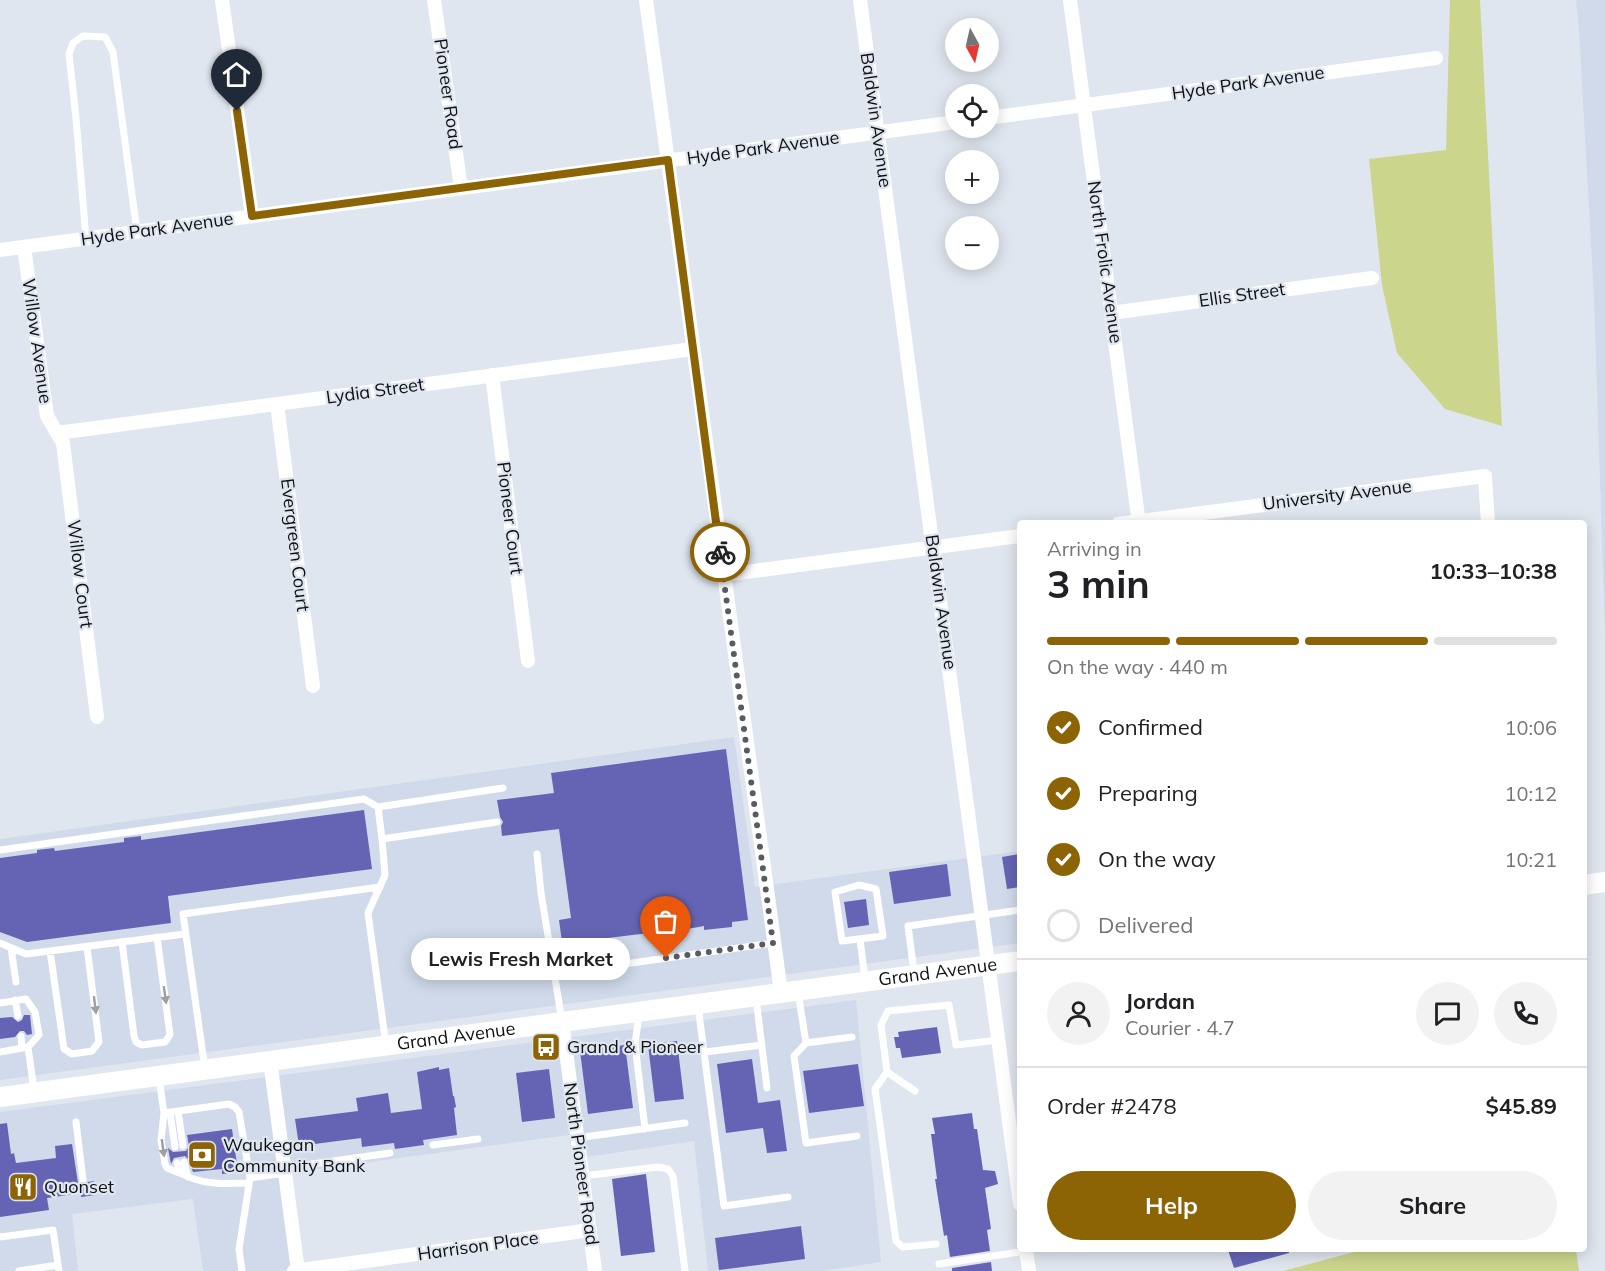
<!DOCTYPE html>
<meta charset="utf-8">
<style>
body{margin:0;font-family:Mulish,sans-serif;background:#f2f2f2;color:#202124;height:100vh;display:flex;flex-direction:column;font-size:22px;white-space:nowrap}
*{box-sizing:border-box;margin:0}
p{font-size:20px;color:#757577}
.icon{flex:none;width:33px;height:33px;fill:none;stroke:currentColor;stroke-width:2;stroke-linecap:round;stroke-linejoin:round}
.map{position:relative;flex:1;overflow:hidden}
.panel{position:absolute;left:1017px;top:520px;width:570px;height:732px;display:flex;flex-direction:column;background:#fff;border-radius:6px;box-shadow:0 3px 15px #0003}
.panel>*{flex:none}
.needle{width:39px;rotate:172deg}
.controls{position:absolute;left:945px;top:18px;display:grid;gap:12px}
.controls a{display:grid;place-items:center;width:54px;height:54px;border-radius:50%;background:#fff;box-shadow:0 3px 15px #0003;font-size:30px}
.pin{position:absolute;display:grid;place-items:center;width:51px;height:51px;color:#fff;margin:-62px -26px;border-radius:50% 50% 50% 0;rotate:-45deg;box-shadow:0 0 6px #0007}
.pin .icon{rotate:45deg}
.courier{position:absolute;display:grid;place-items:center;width:60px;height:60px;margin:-30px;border:4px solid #8c6406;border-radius:50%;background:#fff;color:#222;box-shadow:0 2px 8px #0007}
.bubble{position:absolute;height:42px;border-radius:21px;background:#fff;box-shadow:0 3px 15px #0003;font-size:20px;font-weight:700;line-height:42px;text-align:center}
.head em{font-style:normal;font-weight:700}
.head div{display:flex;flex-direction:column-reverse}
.head{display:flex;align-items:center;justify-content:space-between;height:102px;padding:0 30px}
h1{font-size:39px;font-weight:700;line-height:45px}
.bar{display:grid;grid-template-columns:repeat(4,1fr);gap:9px 6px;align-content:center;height:72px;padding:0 30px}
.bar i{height:8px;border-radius:4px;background:#e0e0e0}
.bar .on{background:#8c6406}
.bar p{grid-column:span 4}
.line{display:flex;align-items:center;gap:15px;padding:0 30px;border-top:2px solid #e0e0e0}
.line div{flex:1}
.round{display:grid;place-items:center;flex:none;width:63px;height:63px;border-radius:32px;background:#f2f2f2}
ol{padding:0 30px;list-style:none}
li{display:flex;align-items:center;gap:18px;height:66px}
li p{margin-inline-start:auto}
li .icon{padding:6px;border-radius:50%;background:#8c6406;color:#fff;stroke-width:4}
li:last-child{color:#757577}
li i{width:33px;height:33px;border:3px solid #e0e0e0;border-radius:50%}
.action{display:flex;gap:12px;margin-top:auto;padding:12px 30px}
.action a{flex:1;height:69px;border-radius:36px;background:#8c6406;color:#fff;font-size:24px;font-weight:700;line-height:69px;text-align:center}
.action a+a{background:#f2f2f2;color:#202124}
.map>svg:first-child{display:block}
.built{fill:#d0daea}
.green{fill:#ccd58c}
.building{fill:#6564b4}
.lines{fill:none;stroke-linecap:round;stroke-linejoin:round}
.service{stroke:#fff;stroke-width:7}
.minor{stroke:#fff;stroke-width:14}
.secondary{stroke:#fff;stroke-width:20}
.oneway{fill:#9f9fa1}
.done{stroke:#585b60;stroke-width:6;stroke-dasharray:0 10.8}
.route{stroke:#8c6406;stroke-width:8}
.labels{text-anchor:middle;stroke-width:4.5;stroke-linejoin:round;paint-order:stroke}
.street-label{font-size:18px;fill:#0e1013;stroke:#e0e6ef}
.poi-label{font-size:18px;fill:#0e1013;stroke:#e0e6ef;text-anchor:start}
</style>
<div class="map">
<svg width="1605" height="1271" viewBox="0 0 1605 1271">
<rect width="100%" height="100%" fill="#e0e6ef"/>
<!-- built -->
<path class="built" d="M1576 0H1605V634L1594 297 1579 30Z
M734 737 755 887 1020 851V943L0 1080V839Z
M856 1000 881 1262 822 1271H708L694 1141 573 1159 569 1135 289 1173 300 1268 279 1271H203L193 1199 72 1214 78 1271H0V1112Z"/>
<!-- green -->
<path class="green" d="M1450 0H1480L1502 426 1445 409 1397 353 1382 285 1369 159 1446 150Z
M1362 1250H1576L1579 1271H1283Z"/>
<!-- building -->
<path class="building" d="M726 749 748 920 732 922V927L704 930V926L665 933V931L600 939 602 952 564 957 559 920 571 918 559 829 502 836 501 826 503 822 500 817 497 800 554 793 551 773Z
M364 810 372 869 168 896 171 923 27 942 0 932V858L37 853V850L54 848 55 851 124 842V838L141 836V840Z
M1020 854V887L1007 889 1002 857Z
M947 864 951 896 894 904 889 872Z
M866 899 869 925 848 928 844 902Z
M24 1015H30L32 1034 27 1035 24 1031H20L15 1037 0 1039V1018L12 1017 18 1022 22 1020Z
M937 1027 941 1053 902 1058 900 1048H896L894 1037H899L898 1032Z
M677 1041 684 1099 655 1102 648 1045Z
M625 1045 633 1108 588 1114 580 1051Z
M752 1059 758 1103 780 1100 787 1151 767 1153 763 1128 726 1133 717 1064Z
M858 1064 864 1106 809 1113 803 1071Z
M439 1067V1070L449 1068 453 1096H454L456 1107 454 1108 457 1135 423 1140 424 1145 395 1149 394 1143 362 1147 361 1138 299 1146 295 1119 358 1111 356 1098 388 1093 391 1113 422 1109 417 1072Z
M549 1069 555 1118 522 1122 516 1073Z
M972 1113 974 1129H977L983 1170 995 1171 998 1184 985 1188 991 1229 987 1230 990 1251 950 1257 947 1235 944 1236 935 1179H937L931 1134H935L932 1118Z
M7 1123 11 1154 14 1153 16 1163 56 1158 55 1146 72 1144 78 1183 83 1186 88 1182 94 1181 95 1195 81 1197V1193L47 1198 49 1210 0 1217V1124Z
M232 1129 238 1172 222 1174V1169L193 1172 189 1160 185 1156 174 1158 171 1164 168 1148 173 1152 186 1151 189 1146 187 1135Z
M646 1174 655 1252 621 1256 612 1179Z
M801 1226 805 1259 719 1270 715 1238Z
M1228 1250H1289V1253L1234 1268Z
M991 1262 992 1271H952V1268Z"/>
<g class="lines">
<!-- service -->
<path class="service" d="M86 239 76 118 69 54 73 43 83 36 105 37 113 52 137 232
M378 807 503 788
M0 850 364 799 378 807 382 839
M537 854 541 893 562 1021
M859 885 876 889 883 936 842 941 835 892Z
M860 939 865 979
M122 942 134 1036 136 1042 142 1045 165 1042 170 1035 157 937
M0 943 26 954 185 934
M11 948 16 982
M50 951 64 1049 72 1054 92 1051 99 1042 87 947
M914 972 908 926 1020 910
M554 974 773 943
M798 992 806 1043 794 1056 806 1143 857 1136
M756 998 767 1088
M15 1000 18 1016
M0 1003 26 999 35 1012 39 1035 28 1047
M698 1006 724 1206 788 1197
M639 1015 635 1044 645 1129
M21 1036 22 1048
M806 1043 852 1037
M386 1045 368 913 385 875 382 839 497 822
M0 1052 28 1047 34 1090
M705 1052 762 1045
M205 1069 183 914 380 887
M887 1072 915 1091
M159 1078 164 1113 161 1140 165 1164 167 1168 182 1174
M178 1111 183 1146
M170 1112 175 1147
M164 1113 229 1104 235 1107 239 1112 250 1178 239 1249 242 1271
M76 1122 83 1180
M577 1138 685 1123
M433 1145 478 1139
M184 1162 188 1177
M177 1163 182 1174C203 1185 225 1184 249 1183
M284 1168 390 1153
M582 1176 658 1167 668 1169 673 1176 685 1271
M250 1178 285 1173
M0 1237 53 1230 59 1271
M936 1244 903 1247 896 1241 875 1089 887 1072 881 1025 888 1011 949 1005 956 1045 999 1040
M939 1264 1026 1251
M19 1271 58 1265"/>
<!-- minor -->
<path class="minor" d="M222 0 252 216
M434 0 461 188
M646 0 781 992
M860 0 1020 1204
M1070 0 1139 524
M988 118 1436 58
M24 247 47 416 63 443 97 717
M0 250 956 122
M1111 313 1372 278
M492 375 528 661
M277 404 313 686
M57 433 693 349
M1118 524 1485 476 1488 524
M723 575 1020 536
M562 1021 595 1271
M270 1060 298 1271
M1026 1250 1029 1271
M294 1271 590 1230"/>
<!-- secondary -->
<g class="secondary">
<path d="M1584 885 1605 882"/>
<path id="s1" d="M0 1097 1020 961"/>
</g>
</g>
<!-- one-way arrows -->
<defs><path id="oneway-solid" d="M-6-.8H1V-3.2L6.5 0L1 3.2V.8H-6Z" transform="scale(1.5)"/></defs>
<g class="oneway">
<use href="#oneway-solid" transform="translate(165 995) rotate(82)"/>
<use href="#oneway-solid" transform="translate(95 1005) rotate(83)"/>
<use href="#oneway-solid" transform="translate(163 1148) rotate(82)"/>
</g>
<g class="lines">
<!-- done -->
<path class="done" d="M666 958 773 943 720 552"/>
<!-- route -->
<path class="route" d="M237 111 252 216 668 160 720 552"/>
</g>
<!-- icons -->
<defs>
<g id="bus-square" transform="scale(1.5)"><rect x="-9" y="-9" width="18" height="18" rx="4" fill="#8c6406" stroke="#e0e6ef"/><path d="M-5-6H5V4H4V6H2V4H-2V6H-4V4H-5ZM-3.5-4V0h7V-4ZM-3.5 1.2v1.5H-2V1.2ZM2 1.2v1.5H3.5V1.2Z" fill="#fff"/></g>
<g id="bank-square" transform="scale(1.5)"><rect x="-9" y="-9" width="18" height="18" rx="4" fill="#8c6406" stroke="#e0e6ef"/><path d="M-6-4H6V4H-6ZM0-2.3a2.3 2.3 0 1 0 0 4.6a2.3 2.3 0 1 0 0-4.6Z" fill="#fff"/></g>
<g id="restaurant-square" transform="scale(1.5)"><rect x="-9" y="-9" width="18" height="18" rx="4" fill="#8c6406" stroke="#e0e6ef"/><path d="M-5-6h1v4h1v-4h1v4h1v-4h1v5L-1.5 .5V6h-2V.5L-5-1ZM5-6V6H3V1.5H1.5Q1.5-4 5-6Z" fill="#fff"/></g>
</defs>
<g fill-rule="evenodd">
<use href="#bus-square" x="546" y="1047"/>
<use href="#bank-square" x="202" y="1155"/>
<use href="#restaurant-square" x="23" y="1187"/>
</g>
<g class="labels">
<!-- street labels -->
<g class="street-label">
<text transform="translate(1248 83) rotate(-8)" y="6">Hyde Park Avenue</text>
<text transform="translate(448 94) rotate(82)" y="6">Pioneer Road</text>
<text transform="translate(876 120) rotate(82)" y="6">Baldwin Avenue</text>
<text transform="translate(763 148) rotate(-8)" y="6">Hyde Park Avenue</text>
<text transform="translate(157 229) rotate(-8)" y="6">Hyde Park Avenue</text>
<text transform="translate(1105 262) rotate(82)" y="6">North Frolic Avenue</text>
<text transform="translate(1242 295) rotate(-8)" y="6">Ellis Street</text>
<text transform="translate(37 341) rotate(82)" y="6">Willow Avenue</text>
<text transform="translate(375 391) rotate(-8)" y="6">Lydia Street</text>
<text transform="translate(1337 495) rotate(-7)" y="6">University Avenue</text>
<text transform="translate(510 518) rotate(83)" y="6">Pioneer Court</text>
<text transform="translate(295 545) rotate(83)" y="6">Evergreen Court</text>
<text transform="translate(80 574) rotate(83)" y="6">Willow Court</text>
<text transform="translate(941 602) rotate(82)" y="6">Baldwin Avenue</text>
<text dy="6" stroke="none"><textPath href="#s1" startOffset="946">Grand Avenue</textPath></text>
<text dy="6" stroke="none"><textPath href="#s1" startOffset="460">Grand Avenue</textPath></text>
<text transform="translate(581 1164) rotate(82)" y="6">North Pioneer Road</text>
<text transform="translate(478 1246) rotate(-8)" y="6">Harrison Place</text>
</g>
<!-- poi labels -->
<g class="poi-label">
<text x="567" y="1053">Grand &amp; Pioneer</text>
<text x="223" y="1151">Waukegan<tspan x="223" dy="21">Community Bank</tspan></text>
<text x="44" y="1193">Quonset</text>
</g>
</g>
</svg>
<div class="controls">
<a><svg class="needle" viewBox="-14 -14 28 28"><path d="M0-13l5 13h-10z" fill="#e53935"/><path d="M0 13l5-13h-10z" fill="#757577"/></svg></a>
<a><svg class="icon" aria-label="locate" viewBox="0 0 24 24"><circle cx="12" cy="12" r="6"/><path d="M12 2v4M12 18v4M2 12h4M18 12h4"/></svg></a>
<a>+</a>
<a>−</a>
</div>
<div class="pin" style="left:666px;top:958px;background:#ea580c"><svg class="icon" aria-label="bag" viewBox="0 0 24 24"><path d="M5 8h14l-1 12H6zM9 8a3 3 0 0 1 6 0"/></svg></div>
<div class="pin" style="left:237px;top:111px;background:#1f2937"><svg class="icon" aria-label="home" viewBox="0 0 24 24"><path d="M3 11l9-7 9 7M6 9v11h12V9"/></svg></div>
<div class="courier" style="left:720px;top:552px"><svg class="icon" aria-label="bike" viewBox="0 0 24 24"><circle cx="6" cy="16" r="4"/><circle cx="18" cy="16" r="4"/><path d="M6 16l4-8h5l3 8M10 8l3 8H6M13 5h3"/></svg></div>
<div class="bubble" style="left:411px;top:938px;width:219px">Lewis Fresh Market</div>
<section class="panel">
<div class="head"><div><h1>3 min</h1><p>Arriving in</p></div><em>10:33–10:38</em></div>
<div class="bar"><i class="on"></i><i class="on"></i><i class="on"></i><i></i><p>On the way · 440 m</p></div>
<ol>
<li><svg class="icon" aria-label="check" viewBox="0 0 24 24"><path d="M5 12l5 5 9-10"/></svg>Confirmed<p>10:06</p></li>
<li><svg class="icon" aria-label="check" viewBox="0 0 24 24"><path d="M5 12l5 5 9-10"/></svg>Preparing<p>10:12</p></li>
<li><svg class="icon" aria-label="check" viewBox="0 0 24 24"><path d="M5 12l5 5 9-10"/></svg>On the way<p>10:21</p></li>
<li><i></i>Delivered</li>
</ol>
<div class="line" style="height:108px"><a class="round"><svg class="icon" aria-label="person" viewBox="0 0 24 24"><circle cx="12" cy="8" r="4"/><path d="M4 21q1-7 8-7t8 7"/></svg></a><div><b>Jordan</b><p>Courier · 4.7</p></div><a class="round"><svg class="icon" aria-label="chat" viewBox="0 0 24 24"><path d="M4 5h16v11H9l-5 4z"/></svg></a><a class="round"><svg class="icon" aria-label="phone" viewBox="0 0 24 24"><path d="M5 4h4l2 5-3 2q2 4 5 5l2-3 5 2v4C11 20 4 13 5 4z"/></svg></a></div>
<div class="line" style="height:78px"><div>Order #2478</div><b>$45.89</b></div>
<div class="action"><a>Help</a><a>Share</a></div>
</section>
</div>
